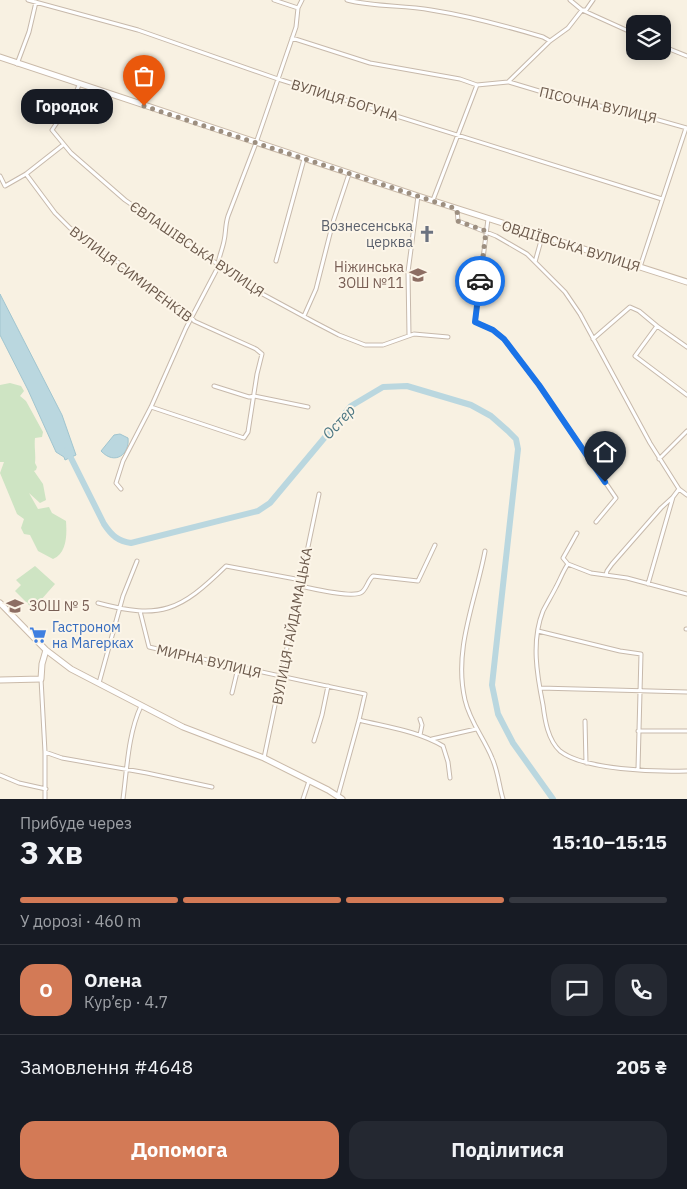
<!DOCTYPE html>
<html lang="uk">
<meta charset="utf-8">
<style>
body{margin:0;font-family:"IBM Plex Sans",sans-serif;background:#242831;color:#f1f3f6;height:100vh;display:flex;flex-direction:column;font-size:19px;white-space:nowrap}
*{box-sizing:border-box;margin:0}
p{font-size:16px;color:#9ea1a6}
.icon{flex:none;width:28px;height:28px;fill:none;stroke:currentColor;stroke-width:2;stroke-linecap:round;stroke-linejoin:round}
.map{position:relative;height:799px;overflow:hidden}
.drawer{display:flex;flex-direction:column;background:#171b24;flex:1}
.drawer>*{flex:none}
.tools{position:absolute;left:626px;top:15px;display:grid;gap:10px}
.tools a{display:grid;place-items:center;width:45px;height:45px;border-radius:10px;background:#171b24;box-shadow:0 2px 12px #0003;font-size:25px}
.pin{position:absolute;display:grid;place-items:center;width:42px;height:42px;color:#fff;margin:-51px -21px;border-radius:50% 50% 50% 0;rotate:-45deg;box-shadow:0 0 5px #0007}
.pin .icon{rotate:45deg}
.courier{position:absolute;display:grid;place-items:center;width:50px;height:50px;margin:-25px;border:4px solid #1a73e8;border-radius:50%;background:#fff;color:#222;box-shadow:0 1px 6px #0007}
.bubble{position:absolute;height:35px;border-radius:15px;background:#171b24;box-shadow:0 2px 12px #0003;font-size:16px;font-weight:700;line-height:35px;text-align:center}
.overview em{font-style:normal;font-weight:700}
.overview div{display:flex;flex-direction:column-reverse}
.overview{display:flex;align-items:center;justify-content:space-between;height:85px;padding:0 20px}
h1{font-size:32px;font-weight:700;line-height:38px}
.bar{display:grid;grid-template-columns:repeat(4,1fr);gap:8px 5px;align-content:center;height:60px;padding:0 20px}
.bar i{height:6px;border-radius:4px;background:#363941}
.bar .current{background:#d37a56}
.bar p{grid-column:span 4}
.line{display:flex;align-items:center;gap:12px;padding:0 20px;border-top:1px solid #363941}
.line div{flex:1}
.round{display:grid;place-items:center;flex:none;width:52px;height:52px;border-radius:15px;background:#242831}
.cta{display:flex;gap:10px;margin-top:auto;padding:10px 20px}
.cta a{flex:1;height:58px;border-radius:15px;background:#d37a56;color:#fff;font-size:20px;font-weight:700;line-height:58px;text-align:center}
.cta a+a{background:#242831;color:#f1f3f6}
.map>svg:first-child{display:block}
.green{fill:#cee4c3}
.water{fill:#bad7df;stroke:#a1c5cf}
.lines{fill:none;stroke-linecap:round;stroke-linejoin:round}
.river{stroke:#bad7df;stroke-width:6}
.street-casing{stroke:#c7b9ab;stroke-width:5}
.secondary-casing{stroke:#cabaa9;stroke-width:7}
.street{stroke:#fff;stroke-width:3}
.secondary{stroke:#fff;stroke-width:5}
.done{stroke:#9d8f80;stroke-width:5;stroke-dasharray:0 9}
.route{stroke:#1a73e8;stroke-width:6}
.labels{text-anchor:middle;stroke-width:4;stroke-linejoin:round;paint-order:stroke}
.street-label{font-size:14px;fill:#6c5a4c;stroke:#fcf5e8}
.worship-label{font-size:14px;fill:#5b616d;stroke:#fcf5e8;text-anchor:end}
.education-label{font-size:14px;fill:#785e54;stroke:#fcf5e8;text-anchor:end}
.shop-label{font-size:14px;fill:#366cbe;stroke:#fcf5e8;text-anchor:start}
.water-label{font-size:15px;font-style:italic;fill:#4c7783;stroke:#fcf5e8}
</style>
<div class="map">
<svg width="687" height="799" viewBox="0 0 687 799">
<rect width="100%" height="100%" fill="#f8f1e2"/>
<!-- green -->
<path class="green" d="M10 383 21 386 24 391 20 396 26 401 43 432 42 437 35 438C34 447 36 454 35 463L37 467 36 470 34 471 43 484 46 500 40 503 29 493 38 509 49 507 52 513 66 521C67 535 67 553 53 559L38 551 30 535 24 534 21 528 24 519 17 514 0 473 4 462H0V385Z
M35 566 55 584 33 609 15 591 21 585 16 580Z"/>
<!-- water -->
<path class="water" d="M0 294 62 415 76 455 65 460 64 457 56 452 28 390 0 335Z
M120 434 128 438C130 454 115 466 101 451L114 435Z"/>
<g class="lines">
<!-- river -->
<path class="river" d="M67 450 104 524C112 536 118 541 131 543L258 511 270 503 351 406 383 387 407 386 471 405 491 416 508 431 516 439 518 449 492 685 498 714 513 743 553 799"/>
<!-- street casing -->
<g class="street-casing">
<path id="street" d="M28 0 138 30 278 79 662 199
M274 0 298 8
M347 0C374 7 403 5 431 10 469 16 506 26 543 37L550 41
M570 0 582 10 635 34
M292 38 370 63 460 79 477 85
M662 46 687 56
M17 64 29 32 36 2
M509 82 559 97 637 114 687 128
M79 85 75 95 52 130 71 153 125 200 255 290 316 323 339 335 365 345H383L414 334 448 337
M26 174 55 213 70 228 190 314 194 321 256 349 262 354 257 374 248 432 244 438 151 407
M0 176 5 186 26 174 63 145
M433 200 477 85 508 82 550 41 568 28 582 10H586L593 0
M457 209 458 221 496 236 527 254 565 292 580 314 650 443 679 489 687 495
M488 219 475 322 493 330 504 339 539 385 616 498 596 522
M276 261 304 159
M535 262 542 237
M640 267 686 128
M304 316 316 289 333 222 349 174
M657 326 635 356 687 395
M409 335 408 272 418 196
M593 339 630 307 639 311 657 326 687 347
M214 386 249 397 254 396 308 407
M659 459 687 431
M121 489 116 483 123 461 151 407 186 328 217 269C218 259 222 251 224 241 226 233 225 225 228 216L256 143 296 27 298 8 302 0
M485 551C476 600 453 649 465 700 470 722 484 738 492 758 498 771 499 786 503 799
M568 564C563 571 560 580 556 587 552 595 547 603 543 611 531 641 537 675 543 705 545 721 548 740 560 751 584 770 656 772 687 771
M568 564 591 573 627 578 687 594
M568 564 563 558 577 533
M606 575 607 571 612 564 661 508 673 497
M648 584 673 497 679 489
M300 586C311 588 353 599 362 592 367 588 368 580 373 576L418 581 435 545
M98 603C161 620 180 611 226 566L301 580
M140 611 149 647C221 663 292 679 365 694L359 720 338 796
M686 629H687
M538 631 620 651 641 654 638 769
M41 679 45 752V799
M99 683 123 596 137 561
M540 688 687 692
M232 693 238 668
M420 719 422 725 420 735
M359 720C387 727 418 731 443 746L448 762 450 778
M585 721 586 763
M638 731H687
M432 739 476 729
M314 741 322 715 328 686
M45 752 62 758 147 773 212 787
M264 758 319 494
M0 775 19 783 46 789
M123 799C127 769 128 734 141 706
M303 799 309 781"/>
</g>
<!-- secondary casing -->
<g class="secondary-casing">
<path id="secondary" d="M0 57 418 196 687 282
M0 603 46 650 71 669 183 727 264 758 328 790 342 799
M0 680 41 679 42 664 46 650"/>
</g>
<!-- street -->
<use href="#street" class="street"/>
<!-- secondary -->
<use href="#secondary" class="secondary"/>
</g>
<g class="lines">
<!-- done -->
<path class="done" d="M144 106 457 209 458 221 486 231 480 281"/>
<!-- route -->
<path class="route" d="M480 281 475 322 493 330 504 339 539 385 605 482"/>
</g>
<!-- icons -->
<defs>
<g id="church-bare" transform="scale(1.35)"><path d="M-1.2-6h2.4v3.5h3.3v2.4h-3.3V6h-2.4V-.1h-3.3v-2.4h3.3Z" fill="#6b7280" stroke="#fcf5e8" stroke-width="2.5" paint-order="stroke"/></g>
<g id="school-bare" transform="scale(1.35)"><path d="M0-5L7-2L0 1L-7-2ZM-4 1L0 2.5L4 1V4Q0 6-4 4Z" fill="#8d6e63" stroke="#fcf5e8" stroke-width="2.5" paint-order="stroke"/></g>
<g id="supermarket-bare" transform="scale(1.35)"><path d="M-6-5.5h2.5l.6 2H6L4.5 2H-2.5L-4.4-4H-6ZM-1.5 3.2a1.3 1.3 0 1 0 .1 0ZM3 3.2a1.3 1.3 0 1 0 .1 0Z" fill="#3f7fe0" stroke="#fcf5e8" stroke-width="2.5" paint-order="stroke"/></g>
</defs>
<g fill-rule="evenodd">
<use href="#church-bare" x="427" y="234"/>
<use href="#school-bare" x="418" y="275"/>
<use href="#school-bare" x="15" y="606"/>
<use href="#supermarket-bare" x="38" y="635"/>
</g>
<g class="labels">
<!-- street labels -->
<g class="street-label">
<text transform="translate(345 100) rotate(17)" y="5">ВУЛИЦЯ БОГУНА</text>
<text transform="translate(598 105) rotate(13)" y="5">ПІСОЧНА ВУЛИЦЯ</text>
<text transform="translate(571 246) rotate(17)" y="5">ОВДІЇВСЬКА ВУЛИЦЯ</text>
<text transform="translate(197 249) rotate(34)" y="5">ЄВЛАШІВСЬКА ВУЛИЦЯ</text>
<text transform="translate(131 274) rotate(37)" y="5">ВУЛИЦЯ СИМИРЕНКІВ</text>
<text transform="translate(292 626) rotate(-79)" y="5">ВУЛИЦЯ ГАЙДАМАЦЬКА</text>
<text transform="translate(209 661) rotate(13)" y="5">МИРНА ВУЛИЦЯ</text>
</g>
<!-- worship labels -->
<g class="worship-label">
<text x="413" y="231">Вознесенська<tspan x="413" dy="16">церква</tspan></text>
</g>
<!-- education labels -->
<g class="education-label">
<text x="404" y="272">Ніжинська<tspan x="404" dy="16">ЗОШ №11</tspan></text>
<text x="29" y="611" text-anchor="start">ЗОШ № 5</text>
</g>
<!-- shop labels -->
<g class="shop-label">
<text x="52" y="632">Гастроном<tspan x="52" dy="16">на Магерках</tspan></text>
</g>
<!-- water labels -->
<g class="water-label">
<text transform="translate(339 422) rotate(-47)" y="5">Остер</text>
</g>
</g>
</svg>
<div class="tools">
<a><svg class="icon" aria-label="layers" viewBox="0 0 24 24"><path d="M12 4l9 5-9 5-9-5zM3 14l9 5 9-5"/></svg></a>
</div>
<div class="pin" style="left:144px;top:106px;background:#ea580c"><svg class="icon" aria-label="bag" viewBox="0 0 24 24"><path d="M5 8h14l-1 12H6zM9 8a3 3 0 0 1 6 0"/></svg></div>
<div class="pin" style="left:605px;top:482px;background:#1f2937"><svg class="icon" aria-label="home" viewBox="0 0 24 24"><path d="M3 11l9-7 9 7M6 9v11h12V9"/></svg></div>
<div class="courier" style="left:480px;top:281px"><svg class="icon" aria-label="car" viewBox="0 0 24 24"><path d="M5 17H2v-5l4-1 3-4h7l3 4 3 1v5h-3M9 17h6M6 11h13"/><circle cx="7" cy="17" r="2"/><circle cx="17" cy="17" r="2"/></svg></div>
<div class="bubble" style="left:21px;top:89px;width:92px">Городок</div>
</div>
<section class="drawer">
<div class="overview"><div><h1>3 хв</h1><p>Прибуде через</p></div><em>15:10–15:15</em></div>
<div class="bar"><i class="current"></i><i class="current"></i><i class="current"></i><i></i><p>У дорозі · 460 m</p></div>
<div class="line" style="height:90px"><b class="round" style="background:#d37a56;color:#fff">О</b><div><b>Олена</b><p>Кур’єр · 4.7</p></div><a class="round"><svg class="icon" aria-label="chat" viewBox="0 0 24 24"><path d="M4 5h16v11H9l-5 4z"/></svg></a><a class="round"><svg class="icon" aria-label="phone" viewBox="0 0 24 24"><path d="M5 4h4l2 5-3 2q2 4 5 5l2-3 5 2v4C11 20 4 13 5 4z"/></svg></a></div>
<div class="line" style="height:65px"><div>Замовлення #4648</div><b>205 ₴</b></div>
<div class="cta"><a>Допомога</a><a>Поділитися</a></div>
</section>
